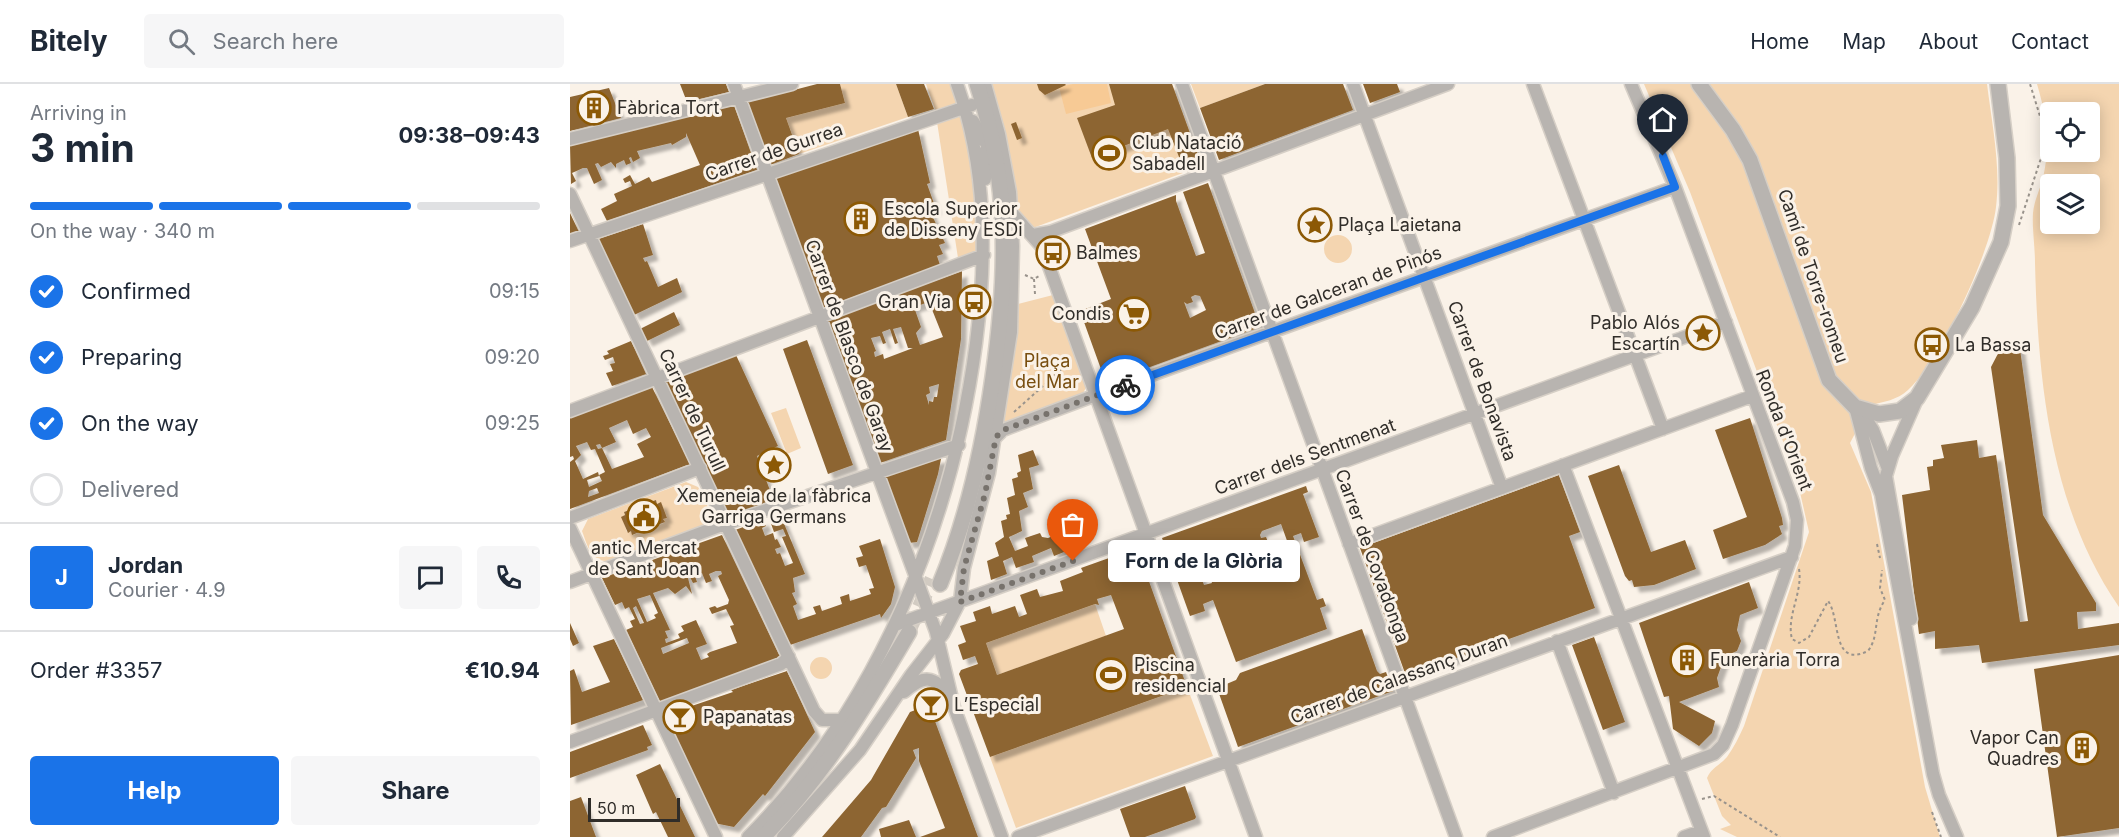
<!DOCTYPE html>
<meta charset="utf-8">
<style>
body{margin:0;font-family:Inter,sans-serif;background:#f6f6f7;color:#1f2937;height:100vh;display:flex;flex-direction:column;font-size:22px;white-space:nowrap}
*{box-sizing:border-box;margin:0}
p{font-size:20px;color:#747a83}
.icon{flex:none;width:33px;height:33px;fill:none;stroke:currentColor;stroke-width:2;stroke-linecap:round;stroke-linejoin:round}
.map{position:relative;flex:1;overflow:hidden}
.side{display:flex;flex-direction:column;background:#fff;width:570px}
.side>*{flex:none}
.controls{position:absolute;left:1470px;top:18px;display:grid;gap:12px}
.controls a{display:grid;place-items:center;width:60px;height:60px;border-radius:6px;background:#fff;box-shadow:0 3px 15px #0003;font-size:30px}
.scale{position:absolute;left:18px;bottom:15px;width:92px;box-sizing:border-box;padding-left:6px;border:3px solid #302d29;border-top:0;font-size:16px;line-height:21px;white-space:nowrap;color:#302d29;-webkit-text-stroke:4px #faf2e8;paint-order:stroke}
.pin{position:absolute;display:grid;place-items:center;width:51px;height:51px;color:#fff;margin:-62px -26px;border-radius:50% 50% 50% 0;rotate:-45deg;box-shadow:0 0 6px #0007}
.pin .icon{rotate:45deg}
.courier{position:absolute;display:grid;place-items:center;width:60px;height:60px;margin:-30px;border:4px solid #1a73e8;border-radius:50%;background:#fff;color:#222;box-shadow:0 2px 8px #0007}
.bubble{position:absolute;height:42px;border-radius:6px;background:#fff;box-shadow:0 3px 15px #0003;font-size:20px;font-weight:700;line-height:42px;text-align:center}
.summary em{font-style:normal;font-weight:700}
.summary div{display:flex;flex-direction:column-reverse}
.summary{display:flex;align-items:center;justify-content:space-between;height:102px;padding:0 30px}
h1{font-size:39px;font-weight:700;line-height:45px}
.bar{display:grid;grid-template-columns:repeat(4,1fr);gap:9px 6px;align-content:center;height:72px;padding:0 30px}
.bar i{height:8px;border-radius:4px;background:#e0e1e3}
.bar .selected{background:#1a73e8}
.bar p{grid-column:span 4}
.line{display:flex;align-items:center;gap:15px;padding:0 30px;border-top:2px solid #e0e1e3}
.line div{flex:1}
.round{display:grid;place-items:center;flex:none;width:63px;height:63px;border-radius:6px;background:#f6f6f7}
ol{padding:0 30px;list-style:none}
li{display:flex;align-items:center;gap:18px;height:66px}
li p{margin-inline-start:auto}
li .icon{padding:6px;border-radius:50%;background:#1a73e8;color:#fff;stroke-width:4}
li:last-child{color:#747a83}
li i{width:33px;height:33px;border:3px solid #e0e1e3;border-radius:50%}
.primary-button{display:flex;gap:12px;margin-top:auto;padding:12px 30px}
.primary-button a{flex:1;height:69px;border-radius:6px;background:#1a73e8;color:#fff;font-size:24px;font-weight:700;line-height:69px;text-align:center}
.primary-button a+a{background:#f6f6f7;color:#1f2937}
header{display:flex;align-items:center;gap:36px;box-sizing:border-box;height:84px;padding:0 30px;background:#fff;border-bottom:2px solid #e0e1e3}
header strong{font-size:28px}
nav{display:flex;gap:33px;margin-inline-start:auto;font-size:21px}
.search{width:420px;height:54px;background:#f6f6f7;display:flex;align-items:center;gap:15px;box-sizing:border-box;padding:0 21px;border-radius:6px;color:#747a83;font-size:22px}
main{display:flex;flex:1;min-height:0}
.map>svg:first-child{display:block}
.green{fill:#f4d5b0;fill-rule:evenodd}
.water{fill:#f7ca95}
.building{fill:#8d6532;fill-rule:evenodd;filter:url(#shadow)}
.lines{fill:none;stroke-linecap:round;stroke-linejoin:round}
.tertiary-tunnel{stroke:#d2cbc2;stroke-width:15;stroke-dasharray:15 8;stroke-linecap:butt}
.minor-casing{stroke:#d6cfc6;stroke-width:15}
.tertiary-casing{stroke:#d6cfc6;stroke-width:18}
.path{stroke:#99938c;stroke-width:2;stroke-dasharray:3 3;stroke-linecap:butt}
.minor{stroke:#b8b4b0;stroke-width:12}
.tertiary{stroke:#b8b4b0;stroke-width:15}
.done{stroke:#77726c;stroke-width:6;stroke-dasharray:0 10.8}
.route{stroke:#1a73e8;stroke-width:8}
.labels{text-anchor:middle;stroke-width:6;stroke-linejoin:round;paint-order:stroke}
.poi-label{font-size:18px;fill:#302d29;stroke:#faf2e8;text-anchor:start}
.street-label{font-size:18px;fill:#302d29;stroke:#faf2e8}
.park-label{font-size:18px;fill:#784e0f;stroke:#faf2e8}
</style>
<header>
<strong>Bitely</strong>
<div class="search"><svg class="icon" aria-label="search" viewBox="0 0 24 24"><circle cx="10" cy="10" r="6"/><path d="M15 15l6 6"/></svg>Search here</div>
<nav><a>Home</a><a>Map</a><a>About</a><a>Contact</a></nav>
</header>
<main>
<section class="side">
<div class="summary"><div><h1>3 min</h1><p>Arriving in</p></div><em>09:38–09:43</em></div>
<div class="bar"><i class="selected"></i><i class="selected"></i><i class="selected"></i><i></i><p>On the way · 340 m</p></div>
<ol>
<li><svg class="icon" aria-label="check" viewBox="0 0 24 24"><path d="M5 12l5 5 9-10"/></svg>Confirmed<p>09:15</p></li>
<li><svg class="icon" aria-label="check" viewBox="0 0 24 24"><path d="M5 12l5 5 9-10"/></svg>Preparing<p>09:20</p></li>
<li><svg class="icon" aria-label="check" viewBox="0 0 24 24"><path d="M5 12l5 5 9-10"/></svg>On the way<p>09:25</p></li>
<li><i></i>Delivered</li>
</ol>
<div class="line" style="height:108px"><b class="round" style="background:#1a73e8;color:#fff">J</b><div><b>Jordan</b><p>Courier · 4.9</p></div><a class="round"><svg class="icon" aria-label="chat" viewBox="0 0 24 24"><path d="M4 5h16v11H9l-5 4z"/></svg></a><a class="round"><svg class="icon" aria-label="phone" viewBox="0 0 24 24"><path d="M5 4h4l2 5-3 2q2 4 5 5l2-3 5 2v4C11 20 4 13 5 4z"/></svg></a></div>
<div class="line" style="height:78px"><div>Order #3357</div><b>€10.94</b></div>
<div class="primary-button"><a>Help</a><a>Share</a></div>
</section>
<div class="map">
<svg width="1549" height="753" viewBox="0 0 1549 753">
<defs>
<filter id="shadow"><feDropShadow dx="5.5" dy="5.5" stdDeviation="1.5" flood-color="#0004"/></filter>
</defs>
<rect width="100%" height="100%" fill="#faf2e8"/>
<!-- green -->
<path class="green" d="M270 0H326L338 33 229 70 216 34 275 19Z
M356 0H386L393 22 367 31Z
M416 0H602L632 82 460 145 441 128Z
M621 0H695L630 24Z
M1074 0H1417C1422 40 1431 83 1426 123 1421 167 1371 276 1338 306 1327 316 1314 318 1300 321L1280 359 1301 408 1355 703 1370 753H1167L1150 745 1161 741 1152 732 1137 694C1142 683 1149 682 1157 673 1164 663 1169 653 1174 642L1239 448 1227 395 1120 108Z
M1467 0H1549V523C1480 423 1468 297 1465 179 1465 162 1462 145 1463 129 1464 117 1470 105 1473 94 1481 57 1477 35 1467 0ZM1520 28V68H1480V28ZM1520 100V140H1480V100Z
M392 29 403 73 410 168 388 174 367 38Z
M754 165a14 14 0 1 1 28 0a14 14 0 1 1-28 0Z
M483 211 518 300 512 311 434 338 448 220Z
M216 324 231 364 217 370 201 329Z
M116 398 128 403C135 415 144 429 135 441L36 477C20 476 17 460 12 447L18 435ZM73 416 74 420 86 416 87 420 91 419 97 434 93 435 94 439 63 451 61 447 57 448 52 433 55 431 54 428 62 425 64 419Z
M525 520 536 552 427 591 416 559Z
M240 584a11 11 0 1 1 22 0a11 11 0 1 1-22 0Z
M617 603 643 672 446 744 420 673Z"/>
<!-- water -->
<path class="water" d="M503 0H537L541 19 496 30 489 3Z"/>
<!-- building -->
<path class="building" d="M110 0H156L159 8 117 18Z
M247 0H270L275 19 216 34 229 70 200 81 178 18Z
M326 0H354L364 25 338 33Z
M467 0H495L496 1 475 11 469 6Z
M539 0H602L632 82 615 88 598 45 522 74 507 34 545 21Z
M695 0H773L783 26 649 76 630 24Z
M793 0H827L830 8 800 19Z
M39 4 51 34 0 47V13Z
M164 21 187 86 37 137 31 125 47 117 44 110 62 102 60 97 55 99 53 95 60 91 65 100 79 93 82 98 130 81 116 49V53L102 61 101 59 67 67 70 74 63 78 61 73 59 74 61 79 56 81 54 76 46 80V84L41 78 31 83 28 79 25 80 32 96 24 100 17 84H13L2 89 6 97 1 100 0 61Z
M446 38 452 54 447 56 441 40Z
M348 45 360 99 357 100 366 125 360 127 375 159 369 161 373 170 367 172 370 181 253 224 205 94Z
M638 99 690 243 536 299 510 227 541 215 515 145 606 111V117L626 172 635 169 613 108ZM625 211 630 212 636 226 620 234 614 218 617 220 623 218 621 213Z
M0 129 9 148 0 151Z
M73 140 83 171 73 174 75 178 77 177 88 203 107 194 112 208 64 231 28 155Z
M392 187 391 255 376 356 310 379 257 236ZM359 218 373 253 350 261 346 249 351 243 344 223ZM331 243 338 264H343L314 275 313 270 305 273 304 268 306 267 301 254 310 252 313 260 316 259 312 248 320 245 325 260 328 259 323 245ZM369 300 367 313H364L363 318 359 317V321L356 311 360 309 359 303Z
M104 228 110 241 77 257 70 245Z
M237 256 283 381 258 390 213 265Z
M61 257 76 290 42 302 36 289 43 287 40 280 45 279 43 273 35 276 33 272 39 270 37 267Z
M1449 258 1473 431 1526 519V527L1507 528 1508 545 1549 539V561L1412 579 1409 561 1365 565V547L1349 550 1332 411 1360 406 1357 383 1363 382V376L1374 374 1371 361 1407 356 1409 374 1426 371 1450 538 1458 537 1421 283 1433 260Z
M166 271 208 362 187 372 204 417 160 433 95 298Z
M82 303 120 380 0 425V378L4 375 3 372 0 373V333ZM57 336 63 350 76 344 81 353 67 360 74 373 42 385 32 364 28 365 26 361 30 360 32 364 46 358 39 344ZM17 358 21 366 25 365 35 388 29 391 32 397 19 403 17 396 29 392 28 388 13 395 5 377 11 371 6 362ZM27 404 29 409 18 413 19 407Z
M1180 334 1212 434 1213 441 1209 442 1212 450 1195 461 1153 475 1143 446 1177 433 1145 346Z
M463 366 469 381 459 384 463 405 453 409 458 423 449 427 452 447 439 453 445 467 458 462 455 454 470 449 472 453 478 454 493 448 499 466 484 472 481 464 462 472 464 478 446 484 442 473 433 477 437 490 421 496 417 477 429 472 425 459 434 453 431 437 437 435 436 431 440 430 437 414 445 411 442 395 448 393 447 389 451 387 448 371Z
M369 373 371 375 368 390 347 458 338 459 315 393Z
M1049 381 1081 468 1115 456 1126 485 1084 501 1064 503 1062 496 1059 497 1055 492 1018 392Z
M989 391 1010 448 999 452 1025 524 836 592 790 464Z
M736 402 738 408 733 410 749 453 734 458 731 449 723 452 747 516 753 514 756 522 750 524 757 545 666 578 643 516 633 520 635 527 620 532 592 454ZM711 440 720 465 716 467 718 471 705 476 696 453 691 454 690 451 692 447ZM680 456 682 460 692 457 700 478 693 480 688 467 673 472 678 484 670 486 673 493 666 496 663 489 649 496 639 468 649 465 651 469 674 458 677 466 679 465 676 457ZM636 482 642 499 634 501 628 485Z
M73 416 74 420 86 416 87 420 91 418 97 434 93 435 95 438 62 451 61 447 58 449 51 433 55 431 54 428 62 425 64 420Z
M210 430 235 490 223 494 225 508 222 509 227 520 223 522 228 536 246 530 243 523 250 521 252 527 272 520 270 513 279 510 280 517 301 510 299 505 304 504 296 481 289 483 286 474 293 472 289 462 310 455 325 503 321 520 311 534 310 530 220 561 165 446 193 436 196 442 192 444 195 452 203 449 205 456 207 455 211 463 205 465 207 470 210 469 215 482 223 479 212 453 216 452 213 445 204 448 199 434Z
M152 451 210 573 90 618 56 546 63 543 60 537 65 535 59 523 55 525 52 518 45 521 32 494ZM146 487H151L152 490 148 492 159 516 158 520 147 524 145 522 139 524 142 530 156 525 164 541 160 542 167 559 140 568 137 570 139 573 131 576 126 564 137 560 126 536 111 542 114 547 108 550 110 554 96 559 95 555 98 554 95 547 100 546 83 509 98 504 105 510 116 502 122 510 118 494 120 493 123 499 127 498 125 492 132 489 136 499 142 497 139 490ZM80 511 88 529 84 531 86 534 77 538 67 515ZM66 522 74 539 70 540 63 524ZM117 554 119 559 93 570 91 564Z
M567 464 617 603 420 673 389 590 391 586 408 580 405 572 393 576 388 561 396 558 390 542 406 537 403 528 420 522 422 530 445 522 449 533 457 530 450 511 467 505 470 513 493 507 490 497 513 488 511 484ZM541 511 554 545 427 591 416 559 525 520 529 521 527 515Z
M1179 498 1188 524 1170 531 1167 546 1171 557 1167 567 1155 572 1147 594 1149 603 1109 618 1145 637 1142 649 1129 662 1103 645 1099 612 1094 613 1069 539Z
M0 539 9 559 3 562 0 555Z
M792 545 807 587 810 590 816 588 823 607 668 663 647 604 666 596 670 589Z
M1024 553 1055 638 1033 646 1002 561Z
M44 555 73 616 1 641 0 587 4 585 12 608 40 598 23 562Z
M1549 571V744L1487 753 1464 585Z
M217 587 245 648 195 712 193 710 164 743 144 739 95 631 163 608 161 606Z
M359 621 408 753H350L375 744 349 677V664L343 666 346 674 316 723 312 724 291 753H252L301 696 340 628Z
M73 641 82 661 77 663 78 666 0 694V668Z
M90 680 125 753H98L86 728 83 730 66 691Z
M615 702 626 733 625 735 575 753H560L550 725Z
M11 713 26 753H0V717Z
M339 736 346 753H311L309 745Z"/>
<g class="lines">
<!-- tertiary-tunnel -->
<path class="tertiary-tunnel" d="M340 544 362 495"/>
<!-- minor casing -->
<g class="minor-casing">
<path id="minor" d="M164 0 366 548 384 623 432 753
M612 0 886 753
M783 0 932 404
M963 0 1093 345
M403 37 415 58
M0 55 222 0
M415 95 416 66
M0 110 244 627 252 636H269
M441 128 472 163 686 753
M463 151 480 148 878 0
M0 157 402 21
M1285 323 1301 384 1311 410 1363 690 1369 711 1387 753
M0 327 414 171
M1291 327 1303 346 1318 385
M426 353 433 346 526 311 1105 103
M993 381 1134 753
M0 434 130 384
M0 444 146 753
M779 460 1182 312
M0 498 155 440 389 361
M1341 535 1316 392 1322 372 1347 315
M325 541 1156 238
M987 557 1044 709
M334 608C355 590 362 592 380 611
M0 658 211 580 219 573
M178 753C308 622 382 440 406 259 417 172 417 84 387 0
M213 753 290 666 341 591 373 550 390 517 394 484 419 389 441 248 443 162 440 108 429 50 415 0
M448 753 1222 473
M923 753 1144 670 1153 661 1162 641 1225 462 1227 436 1223 418 1105 103 1061 0
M1114 753 1131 747"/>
</g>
<!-- tertiary casing -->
<g class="tertiary-casing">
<path id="tertiary" d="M1129 0 1163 46 1180 76 1259 296 1285 323 1309 330 1330 327 1347 314 1402 223 1431 158 1438 122 1437 74 1428 0
M370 500C398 433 413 364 423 293 438 189 440 100 407 0
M193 753C253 693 296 621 339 548"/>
</g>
<!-- path -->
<path class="path" d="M1449 141 1474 65V45L1460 0
M455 191 464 195 471 191
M464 195 465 210
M444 328 493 284 501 280
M1307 460 1310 474
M1229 485C1233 509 1216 532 1222 555L1229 559 1239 553 1258 517C1271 534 1261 585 1298 567 1310 551 1302 535 1315 516L1310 504 1312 486
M1132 715 1144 712 1210 753
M1362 728 1371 753"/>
<!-- minor -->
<use href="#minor" class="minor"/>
<!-- tertiary -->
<use href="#tertiary" class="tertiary"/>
</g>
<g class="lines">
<!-- done -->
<path class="done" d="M503 477 390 518 394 484 415 410 426 353 433 346 555 301"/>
<!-- route -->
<path class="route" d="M555 301 1105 103 1093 72"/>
</g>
<!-- icons -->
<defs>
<g id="building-ring" transform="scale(1.725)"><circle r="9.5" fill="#faf2e8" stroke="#8c5905" stroke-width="1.5"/><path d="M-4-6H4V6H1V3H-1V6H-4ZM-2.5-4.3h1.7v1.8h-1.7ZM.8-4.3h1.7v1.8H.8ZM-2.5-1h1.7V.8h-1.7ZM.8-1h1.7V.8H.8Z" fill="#8c5905"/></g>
<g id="stadium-ring" transform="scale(1.725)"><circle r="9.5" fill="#faf2e8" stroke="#8c5905" stroke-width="1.5"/><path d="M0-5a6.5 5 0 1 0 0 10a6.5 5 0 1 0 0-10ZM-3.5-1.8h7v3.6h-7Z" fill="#8c5905"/></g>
<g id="sight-ring" transform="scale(1.725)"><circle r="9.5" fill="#faf2e8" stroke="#8c5905" stroke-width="1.5"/><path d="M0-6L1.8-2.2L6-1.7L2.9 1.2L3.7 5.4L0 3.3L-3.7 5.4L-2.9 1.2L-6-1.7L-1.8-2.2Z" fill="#8c5905"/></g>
<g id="bus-ring" transform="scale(1.725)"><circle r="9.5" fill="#faf2e8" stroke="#8c5905" stroke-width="1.5"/><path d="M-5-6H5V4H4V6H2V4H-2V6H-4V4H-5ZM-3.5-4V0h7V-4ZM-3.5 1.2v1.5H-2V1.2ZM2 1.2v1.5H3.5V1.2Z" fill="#8c5905"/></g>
<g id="supermarket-ring" transform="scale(1.725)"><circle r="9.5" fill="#faf2e8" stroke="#8c5905" stroke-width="1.5"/><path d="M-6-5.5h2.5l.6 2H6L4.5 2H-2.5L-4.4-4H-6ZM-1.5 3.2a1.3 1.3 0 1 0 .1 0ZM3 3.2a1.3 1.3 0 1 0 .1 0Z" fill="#8c5905"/></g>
<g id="civic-ring" transform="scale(1.725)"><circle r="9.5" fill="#faf2e8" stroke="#8c5905" stroke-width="1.5"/><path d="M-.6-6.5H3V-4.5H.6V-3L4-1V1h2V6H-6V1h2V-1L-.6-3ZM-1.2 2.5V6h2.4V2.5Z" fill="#8c5905"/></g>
<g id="bar-ring" transform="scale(1.725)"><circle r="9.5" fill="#faf2e8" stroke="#8c5905" stroke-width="1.5"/><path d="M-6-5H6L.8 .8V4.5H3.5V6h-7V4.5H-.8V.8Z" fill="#8c5905"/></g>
</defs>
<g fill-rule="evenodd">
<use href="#building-ring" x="24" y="24"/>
<use href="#stadium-ring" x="539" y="69"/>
<use href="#building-ring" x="291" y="135"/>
<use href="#sight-ring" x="745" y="141"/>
<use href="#bus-ring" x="483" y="169"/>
<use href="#bus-ring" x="404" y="218"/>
<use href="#supermarket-ring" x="564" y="230"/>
<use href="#sight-ring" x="1133" y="249"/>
<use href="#bus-ring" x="1362" y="261"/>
<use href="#sight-ring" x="204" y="381"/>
<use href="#civic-ring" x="74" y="432"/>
<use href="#building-ring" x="1117" y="576"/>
<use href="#stadium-ring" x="541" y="591"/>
<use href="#bar-ring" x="361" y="621"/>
<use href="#bar-ring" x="110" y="633"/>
<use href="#building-ring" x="1512" y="664"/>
</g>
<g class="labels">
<!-- poi labels -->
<g class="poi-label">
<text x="47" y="30">Fàbrica Tort</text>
<text x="562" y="65">Club Natació<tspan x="562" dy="21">Sabadell</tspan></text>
<text x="314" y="131">Escola Superior<tspan x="314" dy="21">de Disseny ESDi</tspan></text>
<text x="768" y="147">Plaça Laietana</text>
<text x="506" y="175">Balmes</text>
<text x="381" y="224" text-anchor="end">Gran Via</text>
<text x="541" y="236" text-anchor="end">Condis</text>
<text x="1110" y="245" text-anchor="end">Pablo Alós<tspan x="1110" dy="21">Escartín</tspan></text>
<text x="1385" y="267">La Bassa</text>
<text x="204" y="418" text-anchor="middle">Xemeneia de la fàbrica<tspan x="204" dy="21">Garriga Germans</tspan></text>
<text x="74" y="470" text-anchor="middle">antic Mercat<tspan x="74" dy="21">de Sant Joan</tspan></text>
<text x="1140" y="582">Funerària Torra</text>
<text x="564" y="587">Piscina<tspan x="564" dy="21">residencial</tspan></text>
<text x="384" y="627">L’Especial</text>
<text x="133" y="639">Papanatas</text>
<text x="1489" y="660" text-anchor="end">Vapor Can<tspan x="1489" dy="21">Quadres</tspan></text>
</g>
<!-- street labels -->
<g class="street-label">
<text transform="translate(204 68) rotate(-19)" y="6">Carrer de Gurrea</text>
<text transform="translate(1243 192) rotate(71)" y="6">Camí de Torre-romeu</text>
<text transform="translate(758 209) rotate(-20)" y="6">Carrer de Galceran de Pinós</text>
<text transform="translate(279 262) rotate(70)" y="6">Carrer de Blasco de Garay</text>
<text transform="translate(912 297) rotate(70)" y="6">Carrer de Bonavista</text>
<text transform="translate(122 326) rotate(65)" y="6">Carrer de Turull</text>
<text transform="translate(1214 346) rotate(69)" y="6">Ronda d'Orient</text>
<text transform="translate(735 373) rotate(-20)" y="6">Carrer dels Sentmenat</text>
<text transform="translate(802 472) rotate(70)" y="6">Carrer de Covadonga</text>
<text transform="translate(829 595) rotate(-20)" y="6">Carrer de Calassanç Duran</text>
</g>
<!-- park labels -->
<g class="park-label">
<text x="477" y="283">Plaça<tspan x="477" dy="21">del Mar</tspan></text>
</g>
</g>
</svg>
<div class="controls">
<a><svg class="icon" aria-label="locate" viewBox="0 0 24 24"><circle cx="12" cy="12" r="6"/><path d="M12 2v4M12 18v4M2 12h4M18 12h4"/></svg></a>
<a><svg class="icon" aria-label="layers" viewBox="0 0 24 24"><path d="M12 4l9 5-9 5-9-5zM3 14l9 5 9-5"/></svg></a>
</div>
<div class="scale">50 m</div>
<div class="pin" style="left:503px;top:477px;background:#ea580c"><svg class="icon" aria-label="bag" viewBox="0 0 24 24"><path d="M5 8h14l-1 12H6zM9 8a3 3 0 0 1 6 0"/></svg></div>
<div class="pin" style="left:1093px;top:72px;background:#1f2937"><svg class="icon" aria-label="home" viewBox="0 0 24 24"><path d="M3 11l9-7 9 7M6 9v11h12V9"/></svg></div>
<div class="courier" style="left:555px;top:301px"><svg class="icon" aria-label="bike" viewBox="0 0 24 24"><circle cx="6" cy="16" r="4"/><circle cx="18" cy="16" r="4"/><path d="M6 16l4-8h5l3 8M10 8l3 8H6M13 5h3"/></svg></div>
<div class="bubble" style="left:538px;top:456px;width:192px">Forn de la Glòria</div>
</div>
</main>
